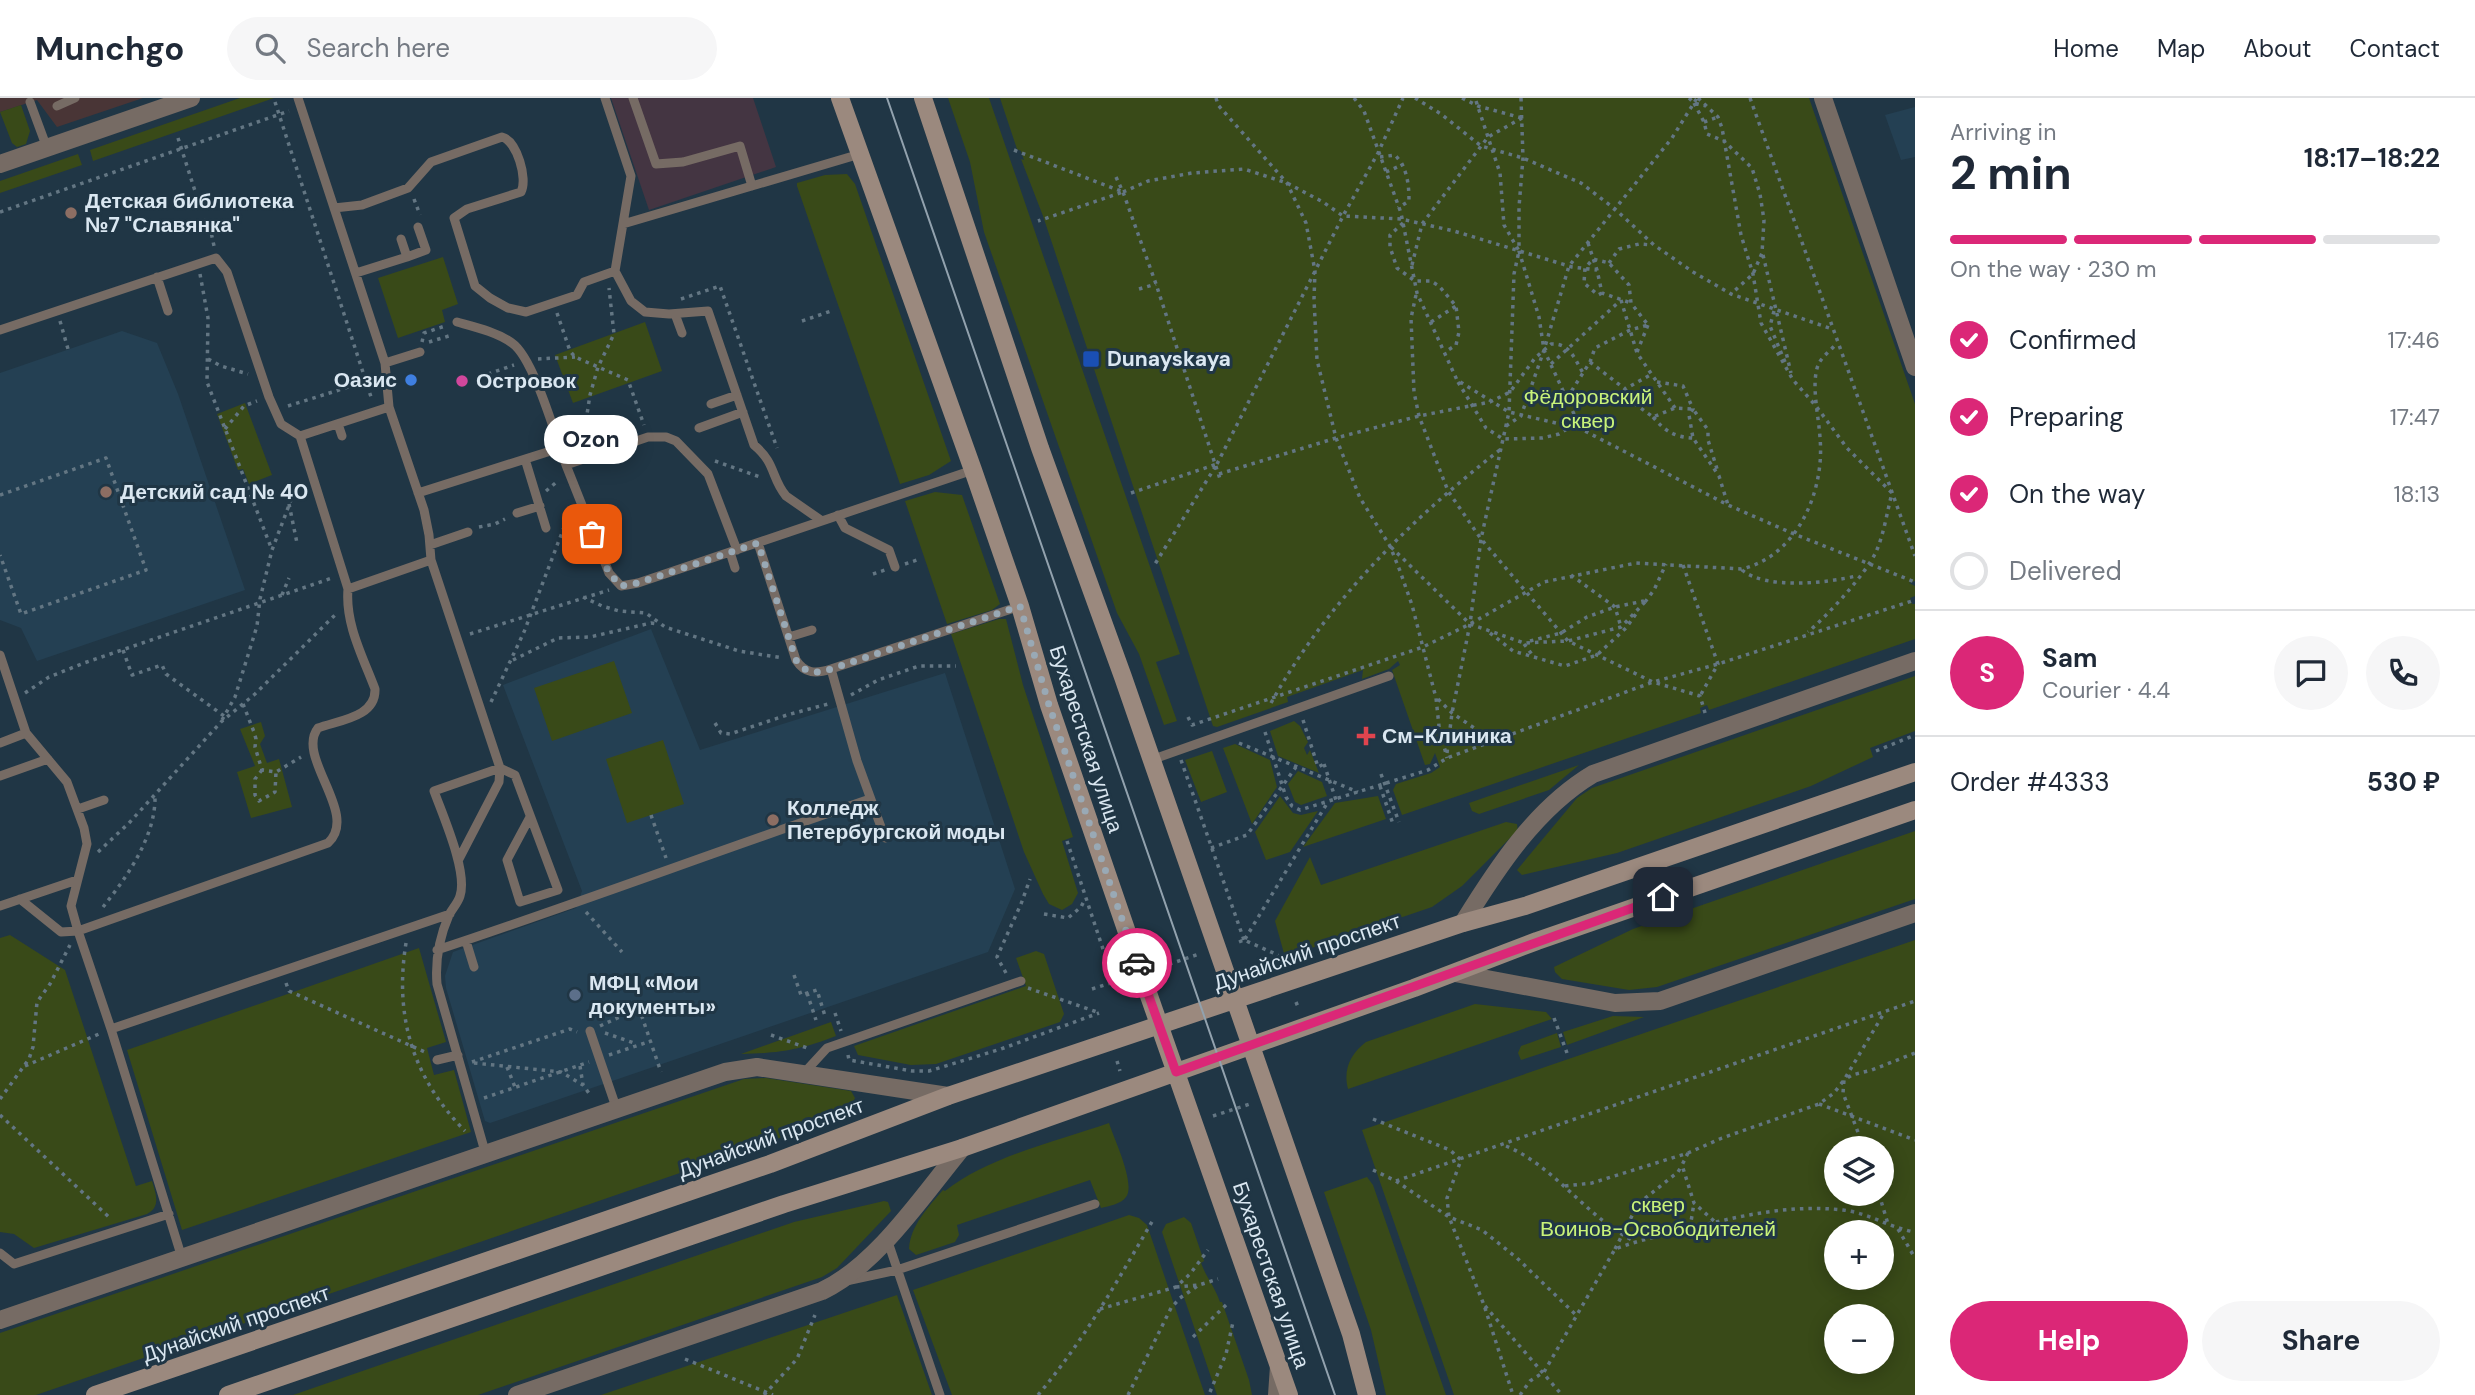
<!DOCTYPE html>
<meta charset="utf-8">
<style>
body{margin:0;font-family:"DM Sans",sans-serif;background:#f6f6f7;color:#1f2937;height:100vh;display:flex;flex-direction:column;font-size:26px;white-space:nowrap}
*{box-sizing:border-box;margin:0}
p{font-size:23px;color:#747a83}
.icon{flex:none;width:38px;height:38px;fill:none;stroke:currentColor;stroke-width:2;stroke-linecap:round;stroke-linejoin:round}
.map{position:relative;flex:1;overflow:hidden}
.side{display:flex;flex-direction:column;background:#fff;width:560px}
.side>*{flex:none}
.buttons{position:absolute;left:1824px;top:1038px;display:grid;gap:14px}
.buttons a{display:grid;place-items:center;width:70px;height:70px;border-radius:50%;background:#fff;box-shadow:0 4px 18px #0003;font-size:35px}
.pin{position:absolute;display:grid;place-items:center;width:60px;height:60px;color:#fff;margin:-30px;border-radius:14px;box-shadow:0 4px 10px #0006}
.courier{position:absolute;display:grid;place-items:center;width:70px;height:70px;margin:-35px;border:5px solid #db2777;border-radius:50%;background:#fff;color:#222;box-shadow:0 2px 9px #0007}
.bubble{position:absolute;height:49px;border-radius:24px;background:#fff;box-shadow:0 4px 18px #0003;font-size:23px;font-weight:700;line-height:49px;text-align:center}
.head em{font-style:normal;font-weight:700}
.head div{display:flex;flex-direction:column-reverse}
.head{display:flex;align-items:center;justify-content:space-between;height:119px;padding:0 35px}
h1{font-size:46px;font-weight:700;line-height:52px}
.bar{display:grid;grid-template-columns:repeat(4,1fr);gap:10px 7px;align-content:center;height:84px;padding:0 35px}
.bar i{height:9px;border-radius:5px;background:#e0e1e3}
.bar .active{background:#db2777}
.bar p{grid-column:span 4}
.line{display:flex;align-items:center;gap:18px;padding:0 35px;border-top:2px solid #e0e1e3}
.line div{flex:1}
.round{display:grid;place-items:center;flex:none;width:74px;height:74px;border-radius:37px;background:#f6f6f7}
ol{padding:0 35px;list-style:none}
li{display:flex;align-items:center;gap:21px;height:77px}
li p{margin-inline-start:auto}
li .icon{padding:7px;border-radius:50%;background:#db2777;color:#fff;stroke-width:4}
li:last-child{color:#747a83}
li i{width:38px;height:38px;border:4px solid #e0e1e3;border-radius:50%}
.primary-button{display:flex;gap:14px;margin-top:auto;padding:14px 35px}
.primary-button a{flex:1;height:80px;border-radius:42px;background:#db2777;color:#fff;font-size:28px;font-weight:700;line-height:80px;text-align:center}
.primary-button a+a{background:#f6f6f7;color:#1f2937}
header{display:flex;align-items:center;gap:42px;box-sizing:border-box;height:98px;padding:0 35px;background:#fff;border-bottom:2px solid #e0e1e3}
header strong{font-size:33px}
nav{display:flex;gap:38px;margin-inline-start:auto;font-size:24px}
.search{width:490px;height:63px;background:#f6f6f7;display:flex;align-items:center;gap:18px;box-sizing:border-box;padding:0 24px;border-radius:38px;color:#747a83;font-size:26px}
main{display:flex;flex:1;min-height:0}
.map>svg:first-child{display:block}
.commercial{fill:#443542}
.built{fill:#244053}
.medical{fill:#493536}
.green{fill:#394a18;fill-rule:evenodd}
.lines{fill:none;stroke-linecap:round;stroke-linejoin:round}
.path{stroke:#637683;stroke-width:3.5;stroke-dasharray:3.5 5;stroke-linecap:butt}
.lane{stroke:#766b64;stroke-width:9}
.street{stroke:#766b64;stroke-width:18}
.secondary{stroke:#9b897e;stroke-width:18}
.tram{stroke:#92a2ae;stroke-width:2}
.done{stroke:#99a9b5;stroke-width:7;stroke-dasharray:0 12.6}
.route{stroke:#db2777;stroke-width:9}
.education-dot{fill:#8d6e63;stroke:#203645;stroke-width:2.5}
.transit-dot{fill:#1a4fb4;stroke:#203645;stroke-width:2.5}
.shop-dot{fill:#3f7fe0;stroke:#203645;stroke-width:2.5}
.hotel-dot{fill:#d1479c;stroke:#203645;stroke-width:2.5}
.health-dot{fill:#e0444e;stroke:#203645;stroke-width:2.5}
.service-dot{fill:#5c6f8a;stroke:#203645;stroke-width:2.5}
.labels{text-anchor:middle;stroke-width:6;stroke-linejoin:round;paint-order:stroke}
.poi-label{font-size:21px;font-weight:bold;fill:#dae7f1;stroke:#203645;text-anchor:start}
.park-label{font-size:21px;fill:#c9f379;stroke:#203645}
.street-label{font-size:21px;fill:#dae7f1;stroke:#203645}
</style>
<header>
<strong>Munchgo</strong>
<div class="search"><svg class="icon" aria-label="search" viewBox="0 0 24 24"><circle cx="10" cy="10" r="6"/><path d="M15 15l6 6"/></svg>Search here</div>
<nav><a>Home</a><a>Map</a><a>About</a><a>Contact</a></nav>
</header>
<main>
<div class="map">
<svg width="1915" height="1297" viewBox="0 0 1915 1297">
<rect width="100%" height="100%" fill="#203645"/>
<!-- commercial -->
<path class="commercial" d="M611 0H753L776 69 649 112Z"/>
<!-- built -->
<path class="built" d="M1915 9V59L1901 62 1885 17Z
M122 233 157 245 178 296 245 492 37 563 21 530 0 522V275Z
M651 531 700 652 945 575 1015 791 988 854 490 1025 485 1023 446 890 445 878 453 854 576 810 582 793 503 587Z"/>
<!-- medical -->
<path class="medical" d="M0 0H143L57 29 37 2 0 14Z"/>
<!-- green -->
<path class="green" d="M240 0H274L93 63 90 52Z
M948 0H989L1180 556 1156 564 1177 623 1164 627 1139 556 1117 515 984 134 970 64Z
M1000 0H1809L1915 306V483L1909 485 1915 488V498L1910 500 1912 506H1915V541L1709 612 1707 607 1700 610 1701 615 1402 717 1393 692 1396 686 1431 675 1440 669 1435 655 1430 666 1425 667 1392 572 1400 567 1398 563 1389 571 1362 581 1363 572 1287 599 1288 604 1217 629 1213 628 1043 118 1021 61 1024 62 1021 53 1017 51Z
M21 7 30 33 26 46 17 49 12 45 0 14Z
M78 56 82 67 0 95V83Z
M847 76 855 86 951 363 929 377 900 386 797 88V85L825 77Z
M443 159 458 206 442 212 445 224 398 240 378 180Z
M645 224 662 273 573 305 555 257Z
M245 305 272 377 249 386 243 371 238 372 217 316Z
M935 394 962 397 1000 506 992 512 947 526 905 403Z
M999 521H1006L1023 587 1073 739 1062 743 1078 795 1072 806 1062 812 1049 806 1043 796 1024 754 951 536Z
M614 563 632 615 552 643 534 590Z
M1915 578V633L1870 650 1873 659 1811 688 1617 755 1522 777 1517 772 1577 700 1592 690Z
M1294 623 1300 628 1308 644 1304 650 1307 657 1310 652 1319 675 1278 658 1270 633Z
M261 624 265 638 260 646 267 665 279 661 292 709 251 720 237 674 255 668 240 631Z
M663 642 684 706 627 725 606 661Z
M1235 646 1270 662 1277 689 1252 726 1223 650Z
M1212 653 1227 694 1201 704 1185 662Z
M1579 667 1549 692 1479 716 1472 713 1469 705Z
M1298 673 1322 684 1327 698 1301 707 1295 704 1288 686Z
M1280 698 1293 715 1301 717 1318 713 1290 754 1266 762 1255 734Z
M1378 698 1386 721 1303 749 1335 705Z
M1506 724 1517 726 1518 735H1515L1462 788 1432 809 1285 859 1275 823 1310 759 1321 787Z
M1915 733V801L1657 889 1629 892 1562 881 1555 874 1554 869 1633 831Z
M10 837 65 872 136 1088 152 1083C156 1096 161 1109 147 1116L34 1150 14 1136 0 1134V840Z
M1915 842V1297H1454L1362 1032ZM1836 1050H1881V1096H1836ZM1836 1134H1881V1180H1836ZM1836 1218H1881V1264H1836Z
M419 850 446 944 427 950 434 977 454 972 471 1034 182 1132 127 952Z
M1036 853 1044 856 1064 916 1060 924 936 966 911 967 858 957 854 948 1026 888 1016 860Z
M1475 906 1546 914 1552 921 1348 991C1343 972 1350 956 1366 944Z
M1613 918 1644 919 1567 947 1563 934Z
M831 924 836 938C799 952 781 955 741 956Z
M1557 935 1561 949 1521 962 1518 955 1521 948Z
M766 980 851 993 855 1000 852 1006 773 1043 36 1297H0V1235L744 981Z
M1109 1025C1114 1041 1136 1086 1126 1099 1121 1106 1109 1108 1101 1110L1090 1082 957 1127 959 1137 955 1144 916 1157 909 1151C910 1128 929 1108 943 1092L945 1093C988 1059 1057 1043 1109 1025Z
M1367 1079 1373 1087 1446 1297H1386L1371 1232 1324 1094Z
M884 1103 888 1104 891 1113 837 1170 822 1179 478 1297H293L794 1124Z
M1129 1117 1139 1120 1147 1127 1205 1297H952L913 1192Z
M1184 1119 1191 1125 1204 1163 1201 1165C1206 1179 1215 1189 1220 1204H1222L1249 1282 1252 1297H1217L1162 1134 1166 1126Z
M897 1197 932 1297H601Z"/>
<g class="lines">
<!-- path -->
<path class="path" d="M1216 0 1218 7 1287 85 1306 125 1315 173 1314 201 1317 262 1336 340 1360 400 1390 448 1400 473 1412 507 1436 600 1439 628 1447 660
M1354 0 1364 13 1401 115 1417 195 1457 282 1509 314 1581 331 1728 407 1794 436 1915 484
M1415 0 1441 16 1481 48 1523 60 1581 85 1615 111 1654 147 1693 174 1731 196 1832 231
M1462 0 1478 8 1522 20
M1521 0 1523 60 1519 109V153L1539 219 1544 252 1581 331
M1689 0 1694 5 1706 8
M1698 0 1718 19 1722 30 1741 137 1753 176 1761 225 1793 282 1816 308 1847 350 1892 395C1887 414 1884 436 1876 454 1865 477 1828 517 1808 534
M1750 0 1915 458
M275 4 372 302
M1694 5 1704 24 1707 36 1724 43 1752 70 1760 96 1764 122 1762 155 1753 176 1731 196
M1704 24 1718 19
M178 40 195 93
M1014 52 1123 94 1038 123
M1380 59 1395 57C1407 70 1409 85 1409 103L1398 110
M1386 74 1404 66
M1116 79 1123 94 1156 186 1221 384
M1123 94 1148 83 1192 75 1244 71 1287 85 1323 104 1343 118 1401 121 1454 133 1572 169 1597 172
M414 101 420 117
M0 114 289 13
M204 121 211 134 214 148
M1403 125 1390 137V149L1397 170 1415 183H1431L1439 188 1456 208 1459 234 1456 247 1445 254
M1588 145 1597 172 1602 195 1631 205
M1763 157 1791 275
M1609 165 1619 151 1639 146 1652 147
M1412 167 1422 126 1488 39 1522 20
M200 176 208 220 207 284 272 452
M1139 191 1156 186
M1602 195 1598 197 1584 185 1585 170 1593 161 1609 165 1629 187 1631 205 1648 227
M1416 197 1411 220 1414 294 1419 318 1448 393 1481 441 1568 543 1653 584 1700 598 1706 618
M681 201 720 188 777 350
M1621 202 1637 255 1675 310
M1774 213 1770 228 1785 264
M557 215 570 253 575 259 628 282 644 327
M60 223 68 251
M802 223 834 212
M1431 224 1456 208
M422 244 424 235 445 228
M429 244 452 237
M1637 254 1648 227
M208 261 221 268 248 276
M538 261 575 259
M1590 264 1625 291 1652 276
M1551 266 1621 202
M488 276 514 267
M1458 284 1486 330 1503 341 1542 340 1559 336 1570 329 1575 318
M1657 284 1683 288 1693 311 1689 317 1693 340 1719 378 1728 407
M1625 291 1635 306 1653 319 1675 310 1693 311 1708 332V342L1718 374
M1567 300 1590 264 1595 250 1630 232 1648 227
M288 308 374 281
M1653 319C1665 333 1674 339 1693 340
M1506 328 1521 318 1544 252 1569 168 1672 40 1697 0
M225 331 244 308 257 303
M582 348 590 297 598 269 614 236 609 190
M715 363 760 379
M1217 366 1343 118 1378 55 1403 0
M1219 376 1336 340 1419 318 1490 304 1510 294 1535 260 1551 246C1570 245 1574 260 1583 275
M546 393 559 382
M1131 395 1217 366 1155 466
M0 397 106 360 146 472 21 516 0 457
M289 406 297 445
M479 429 495 426 505 421
M1391 449 1470 526 1524 545 1568 543 1621 529 1646 503
M905 466 920 461
M1683 467 1718 566 1700 598
M1742 472C1766 492 1827 485 1856 478
M873 476 885 472
M1571 477 1615 509 1621 529
M282 497 289 480
M583 499 602 508 619 513 646 515 665 529 739 553 783 560
M1645 504 1654 492 1666 466
M1490 535 1513 553 1565 568 1597 557 1626 530 1638 513
M470 536 609 492
M1530 543 1561 535 1587 519 1615 509 1644 503
M1524 546 1534 559
M123 552 132 577 162 567 166 576 224 618
M513 562 558 540 590 539 651 525 659 526
M25 595 49 579 84 565 332 480
M851 597 878 582 919 568H956
M1438 601 1452 615 1495 644
M491 604 524 534 571 411
M1271 605C1328 503 1410 422 1501 351
M243 606 254 634 256 641 255 649 262 672 276 674 301 659
M1188 619 1192 627 1423 549 1470 526 1544 484 1636 465 1741 471C1797 459 1825 393 1820 340 1819 319 1810 284 1819 265 1823 258 1832 251 1837 245
M222 622 235 599 257 528 260 501 272 452 299 381
M1303 622 1318 669 1324 666 1323 664
M715 625 721 635 730 636 787 617 828 606
M1265 634 1286 699 1292 708 1300 712 1428 672 1447 660 1653 584 1718 566 1915 502
M1239 645 1358 694
M1876 653 1915 637
M1447 655 1452 615 1470 526 1481 441 1509 314 1514 176 1519 153 1504 127 1500 75 1475 0
M1181 662 1244 842
M1324 666 1336 702
M262 672 255 681V697L259 703 275 694 276 674
M1381 676 1399 724
M1380 688 1393 726
M651 717 666 760
M1067 743 1114 884
M1211 750 1247 737 1296 669
M98 754 129 725 221 624 255 596 335 517
M103 809C127 779 156 738 155 698
M586 814 622 854
M1044 816 1068 820 1081 809 1085 801
M1245 841 1326 707
M1239 844 1244 842 1278 857 1280 862
M406 845C394 919 413 980 465 1033
M1161 869 1199 856
M1006 875 997 859 1021 806 1030 781
M794 877 801 897 817 892 825 918
M286 885 289 893 427 955
M1028 890 1097 914
M1092 891 1120 882
M807 895 816 922
M1296 904 1298 909
M835 915 841 933
M1554 920 1567 955
M600 928 639 910 661 974
M605 935 637 946
M771 937 810 951
M609 957 651 943
M848 957 849 962 912 973H929L1001 951 1099 915
M1117 963 1120 973
M472 964 570 931 577 934
M474 965 561 974 583 987 591 998
M25 968 99 936
M580 968 583 987
M507 969 515 989
M484 1000 589 964
M0 1001 29 961 33 949 37 904 50 886 70 847
M1819 1006 1915 1042
M0 1017 111 1121
M1213 1018 1250 1006
M1373 1021 1450 1052 1461 1062 1447 1100 1449 1119 1482 1132 1517 1160 1575 1216
M1506 1048C1556 1069 1586 1119 1634 1143
M1864 1050 1843 995 1844 982 1852 977 1872 972 1915 955
M1688 1055 1682 1067 1694 1105 1714 1123
M1373 1072 1396 1083 1449 1119 1484 1207 1513 1297
M1396 1083 1915 903
M1565 1088 1592 1085 1688 1055 1722 1040 1819 1006 1834 995 1844 982 1884 915
M1879 1096 1888 1126
M1690 1130 1694 1105
M1898 1131 1915 1160
M1615 1151 1638 1106 1678 1074 1682 1067
M1176 1189 1199 1187 1218 1181
M1485 1208 1562 1297
M1100 1211 1176 1189 1190 1176 1208 1152
M1193 1239 1227 1206
M685 1261 773 1297
M1210 1294 1226 1256 1233 1224
M764 1297 797 1261 815 1217
M1038 1297C1083 1244 1118 1182 1153 1122
M1128 1297 1171 1210 1180 1200 1199 1187
M1520 1297 1530 1283 1544 1274 1615 1151C1639 1142 1663 1137 1688 1131 1738 1118 1791 1106 1843 1112 1869 1115 1890 1130 1915 1134"/>
<!-- lane -->
<path class="lane" d="M298 0 385 265 389 309 424 412 429 437 431 462 348 491
M605 0 631 78 615 173 631 203 645 214 669 216 708 213 754 347C776 365 771 380 786 398L822 423
M633 0 656 66 683 64 740 48 752 88
M30 4 47 50
M57 8 75 0
M334 110 362 107 408 90 431 64 502 39C517 43 528 81 521 94L467 111 454 120 475 188 490 200 508 210 526 214 577 197 584 184 615 173
M623 126 860 56
M407 159 426 152 418 129
M356 175 407 159 401 141
M157 179 168 213
M675 216 682 235
M457 224C475 229 497 234 512 245 534 260 556 340 566 367L648 339H666L676 343 708 376 737 452
M0 232 216 160 227 174 269 299 281 326 300 338 389 309
M385 265 420 254
M711 306 737 297
M338 326 342 338
M699 330 743 314
M525 361 546 430
M566 367 609 475 621 488 638 485 973 372
M418 395 560 350
M517 415 540 408
M838 417 845 430 889 452 895 469
M758 445 796 562C805 576 816 576 831 571L1020 508
M430 447 468 434
M730 454 735 470
M431 462 500 670 499 684 459 761
M789 539 812 532
M0 557 26 635 67 684 84 730 87 746 71 808 78 833 328 745C360 716 295 659 318 630 340 622 376 619 375 591 363 559 345 526 348 491L300 338
M831 571 857 663 885 740
M0 645 26 635
M1151 662 1389 578
M0 678 48 661
M78 711 104 702
M20 801 61 834 78 833 111 931 450 816
M0 808 77 782
M466 843 474 869
M437 852C582 804 725 750 870 701
M111 931 182 1160
M590 933 617 1012
M437 962 458 957
M804 975 827 950 1021 883
M486 1057 437 886C435 862 439 840 449 817 452 811 458 805 460 798 468 774 443 718 434 693L500 670 515 677 558 792 520 804 507 762 530 719
M887 1141 940 1297
M0 1155 14 1166 169 1116
M846 1183 897 1172 1095 1106"/>
<!-- street -->
<path class="street" d="M1823 0 1915 269
M0 66 191 0
M1463 825C1497 770 1536 710 1593 676L1915 563
M1455 875 1615 905 1660 903 1915 815
M0 1222 725 974 757 969 948 998
M517 1297 822 1193C877 1167 923 1097 962 1050
M1277 1297 1279 1268"/>
<!-- secondary -->
<path class="secondary" d="M840 0 973 372 1020 508 1049 607 1141 875 1289 1297
M923 0 1040 350 1123 579 1351 1236 1367 1297
M95 1297 770 1066 948 998 1463 825 1525 808 1915 674
M228 1297 784 1106 962 1050 1414 890 1537 843 1915 712"/>
<!-- tram -->
<path class="tram" d="M887 0 1335 1297"/>
</g>
<g class="lines">
<!-- done -->
<path class="done" d="M592 436 609 475 621 488 638 485 758 445 796 562C805 576 816 576 831 571L1020 508 1049 607 1137 865"/>
<!-- route -->
<path class="route" d="M1137 865 1176 974 1663 799"/>
</g>
<!-- markers -->
<g class="education-dot">
<circle cx="71" cy="115" r="7"/>
<circle cx="106" cy="394" r="7"/>
<circle cx="773" cy="722" r="7"/>
</g>
<rect class="transit-dot" x="1082" y="252" width="18" height="18" rx="3.5"/>
<circle class="shop-dot" cx="411" cy="282" r="7"/>
<circle class="hotel-dot" cx="462" cy="283" r="7"/>
<path class="health-dot" d="M1362.5 627.5h7v7h7v7h-7v7h-7v-7h-7v-7h7z"/>
<circle class="service-dot" cx="575" cy="897" r="7"/>
<g class="labels">
<!-- poi labels -->
<g class="poi-label">
<text x="85" y="110">Детская библиотека<tspan x="85" dy="24">№7 "Славянка"</tspan></text>
<text x="1107" y="268">Dunayskaya</text>
<text x="397" y="289" text-anchor="end">Оазис</text>
<text x="476" y="290">Островок</text>
<text x="120" y="401">Детский сад № 40</text>
<text x="1382" y="645">См-Клиника</text>
<text x="787" y="717">Колледж<tspan x="787" dy="24">Петербургской моды</tspan></text>
<text x="589" y="892">МФЦ «Мои<tspan x="589" dy="24">документы»</tspan></text>
</g>
<!-- park labels -->
<g class="park-label">
<text x="1588" y="306">Фёдоровский<tspan x="1588" dy="24">сквер</tspan></text>
<text x="1658" y="1114">сквер<tspan x="1658" dy="24">Воинов-Освободителей</tspan></text>
</g>
<!-- street labels -->
<g class="street-label">
<text transform="translate(1086 641) rotate(72)" y="7">Бухарестская улица</text>
<text transform="translate(1307 854) rotate(-19)" y="7">Дунайский проспект</text>
<text transform="translate(771 1040) rotate(-20)" y="7">Дунайский проспект</text>
<text transform="translate(1271 1177) rotate(71)" y="7">Бухарестская улица</text>
<text transform="translate(236 1226) rotate(-19)" y="7">Дунайский проспект</text>
</g>
</g>
</svg>
<div class="buttons">
<a><svg class="icon" aria-label="layers" viewBox="0 0 24 24"><path d="M12 4l9 5-9 5-9-5zM3 14l9 5 9-5"/></svg></a>
<a>+</a>
<a>−</a>
</div>
<div class="pin" style="left:592px;top:436px;background:#ea580c"><svg class="icon" aria-label="bag" viewBox="0 0 24 24"><path d="M5 8h14l-1 12H6zM9 8a3 3 0 0 1 6 0"/></svg></div>
<div class="pin" style="left:1663px;top:799px;background:#1f2937"><svg class="icon" aria-label="home" viewBox="0 0 24 24"><path d="M3 11l9-7 9 7M6 9v11h12V9"/></svg></div>
<div class="courier" style="left:1137px;top:865px"><svg class="icon" aria-label="car" viewBox="0 0 24 24"><path d="M5 17H2v-5l4-1 3-4h7l3 4 3 1v5h-3M9 17h6M6 11h13"/><circle cx="7" cy="17" r="2"/><circle cx="17" cy="17" r="2"/></svg></div>
<div class="bubble" style="left:544px;top:317px;width:94px">Ozon</div>
</div>
<section class="side">
<div class="head"><div><h1>2 min</h1><p>Arriving in</p></div><em>18:17–18:22</em></div>
<div class="bar"><i class="active"></i><i class="active"></i><i class="active"></i><i></i><p>On the way · 230 m</p></div>
<ol>
<li><svg class="icon" aria-label="check" viewBox="0 0 24 24"><path d="M5 12l5 5 9-10"/></svg>Confirmed<p>17:46</p></li>
<li><svg class="icon" aria-label="check" viewBox="0 0 24 24"><path d="M5 12l5 5 9-10"/></svg>Preparing<p>17:47</p></li>
<li><svg class="icon" aria-label="check" viewBox="0 0 24 24"><path d="M5 12l5 5 9-10"/></svg>On the way<p>18:13</p></li>
<li><i></i>Delivered</li>
</ol>
<div class="line" style="height:126px"><b class="round" style="background:#db2777;color:#fff">S</b><div><b>Sam</b><p>Courier · 4.4</p></div><a class="round"><svg class="icon" aria-label="chat" viewBox="0 0 24 24"><path d="M4 5h16v11H9l-5 4z"/></svg></a><a class="round"><svg class="icon" aria-label="phone" viewBox="0 0 24 24"><path d="M5 4h4l2 5-3 2q2 4 5 5l2-3 5 2v4C11 20 4 13 5 4z"/></svg></a></div>
<div class="line" style="height:91px"><div>Order #4333</div><b>530 ₽</b></div>
<div class="primary-button"><a>Help</a><a>Share</a></div>
</section>
</main>
